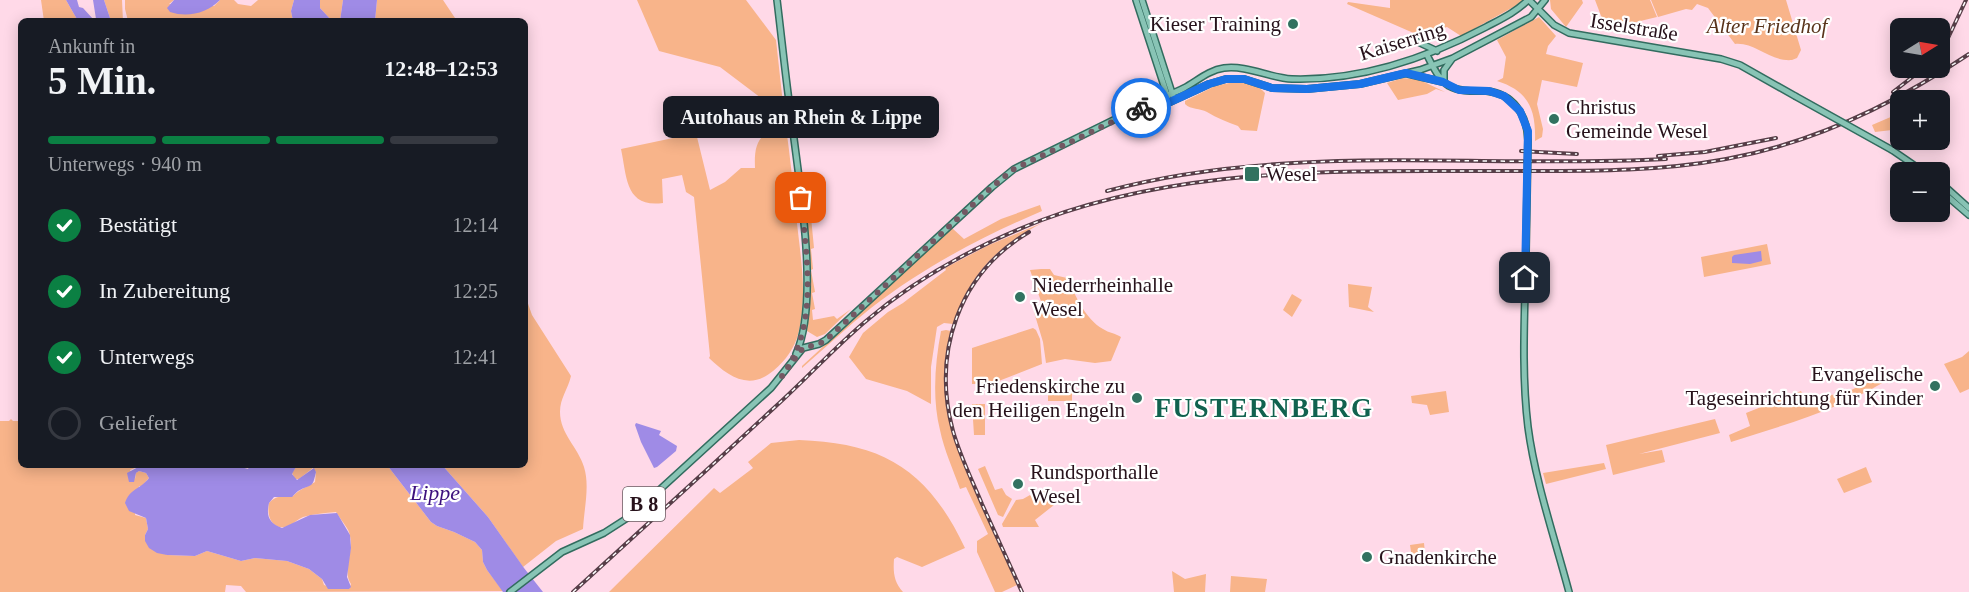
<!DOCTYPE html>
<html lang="de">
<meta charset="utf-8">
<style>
body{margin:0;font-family:"Times New Roman",serif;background:#242831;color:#f1f3f6;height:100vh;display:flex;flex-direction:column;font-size:22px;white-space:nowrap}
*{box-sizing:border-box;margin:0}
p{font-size:20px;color:#9ea1a6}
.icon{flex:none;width:33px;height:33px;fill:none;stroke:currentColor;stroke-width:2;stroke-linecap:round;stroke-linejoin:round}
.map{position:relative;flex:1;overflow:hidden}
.details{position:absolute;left:18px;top:18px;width:510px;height:450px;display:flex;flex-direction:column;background:#171b24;border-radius:9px;box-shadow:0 3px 15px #0003}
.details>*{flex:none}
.needle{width:39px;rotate:79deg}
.buttons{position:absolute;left:1890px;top:18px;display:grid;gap:12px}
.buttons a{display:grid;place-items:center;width:60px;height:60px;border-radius:9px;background:#171b24;box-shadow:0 3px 15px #0003;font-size:30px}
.pin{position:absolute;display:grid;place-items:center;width:51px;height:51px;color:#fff;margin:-26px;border-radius:12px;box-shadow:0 3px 9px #0006}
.courier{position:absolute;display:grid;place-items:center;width:60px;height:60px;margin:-30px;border:4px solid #1a73e8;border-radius:50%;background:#fff;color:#222;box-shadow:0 2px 8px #0007}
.bubble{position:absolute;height:42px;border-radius:9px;background:#171b24;box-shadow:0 3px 15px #0003;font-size:20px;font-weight:600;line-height:42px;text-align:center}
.headline em{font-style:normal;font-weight:600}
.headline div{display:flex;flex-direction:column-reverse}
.headline{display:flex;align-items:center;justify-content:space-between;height:102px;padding:0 30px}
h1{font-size:39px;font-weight:600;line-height:45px}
.bar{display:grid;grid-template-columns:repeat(4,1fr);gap:9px 6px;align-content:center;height:72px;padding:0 30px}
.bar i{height:8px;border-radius:4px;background:#363941}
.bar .on{background:#0b8043}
.bar p{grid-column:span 4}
ol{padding:0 30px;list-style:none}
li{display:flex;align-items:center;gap:18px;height:66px}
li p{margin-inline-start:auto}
li .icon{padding:6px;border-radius:50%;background:#0b8043;color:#fff;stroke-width:4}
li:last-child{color:#9ea1a6}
li i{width:33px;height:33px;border:3px solid #363941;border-radius:50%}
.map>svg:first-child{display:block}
.green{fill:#f8b48a}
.water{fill:#9f8be6}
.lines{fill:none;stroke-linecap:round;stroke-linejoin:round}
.major-casing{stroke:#326c5f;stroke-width:8}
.major{stroke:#88c4b5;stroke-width:5}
.rail-casing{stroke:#573e48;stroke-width:4}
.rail{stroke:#fff;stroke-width:1.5;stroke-dasharray:4.5;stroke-linecap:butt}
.major-bridge-casing{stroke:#326c5f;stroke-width:8;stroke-linecap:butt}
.major-bridge{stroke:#88c4b5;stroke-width:5}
.done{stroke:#735863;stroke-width:6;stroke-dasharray:0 10.8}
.route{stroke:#1a73e8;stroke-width:8}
.poi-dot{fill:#327260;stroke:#fff;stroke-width:2}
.labels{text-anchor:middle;stroke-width:4.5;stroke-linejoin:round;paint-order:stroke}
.shield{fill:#fff;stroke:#68595f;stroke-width:1.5}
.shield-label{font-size:20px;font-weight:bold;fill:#27121b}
.poi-label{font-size:21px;fill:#27121b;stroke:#fff;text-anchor:start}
.park-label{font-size:21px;font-style:italic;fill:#59341b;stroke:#fff}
.street-label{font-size:21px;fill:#27121b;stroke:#fff}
.water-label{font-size:22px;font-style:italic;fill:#3c107d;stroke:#fff}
.district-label{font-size:27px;font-weight:bold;letter-spacing:1.5px;fill:#11624f;stroke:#fff}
</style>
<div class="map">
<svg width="1969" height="592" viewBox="0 0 1969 592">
<rect width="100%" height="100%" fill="#ffd9e8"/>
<!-- green -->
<path class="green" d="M41 0H66L78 21H44Z
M104 0H122L123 21H111Z
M125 0H174L169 4 214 6 220 0H234L238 4 251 6 258 0H294L291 11 293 21H128L125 9Z
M320 0H343L340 21H332L320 8Z
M377 0H443L457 21H375Z
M637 0H746L776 40 784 113 782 114 720 67 659 51Z
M1390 0H1523L1517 5 1461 36 1447 27 1434 31 1425 38 1347 4 1348 2 1390 8Z
M1550 0H1582L1583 3 1566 27 1551 9Z
M1595 0H1650L1657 17 1632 23 1631 22 1606 29Z
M1651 0H1786L1801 50 1797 58 1792 60C1770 62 1755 42 1735 44L1708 8 1697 4 1692 10 1686 9 1658 17Z
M1539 17 1556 36 1548 46 1546 54 1583 63 1577 87 1542 80 1537 104 1543 129 1542 137 1535 141C1536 110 1529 91 1497 81L1503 78 1506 57 1497 40Z
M1403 78 1420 80 1445 92 1436 89 1427 94 1398 100 1387 83Z
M1234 82C1244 81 1258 85 1265 93L1257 131 1241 130 1238 126C1227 122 1217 118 1207 112 1200 108 1191 110 1185 104V101L1215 86Z
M1900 113V126L1892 130 1875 132 1872 125Z
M783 126 786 127C790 156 793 185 796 214 800 254 809 299 797 338 792 352 782 365 769 374 746 390 726 374 709 358L710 356 694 197 686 192 682 175 662 179 663 203C625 208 627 177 621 149L692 134 697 137 710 190 725 182 741 168H755C754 144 758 133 783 126Z
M1040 205 1042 211C981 237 924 267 871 308 847 327 825 348 802 368V366L952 228 964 239 1001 219Z
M811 217 814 248 811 249 813 269 811 270 815 292 812 293 815 309 812 310 813 320 834 316 837 319 851 309 825 334 817 337 807 331 809 297 808 224Z
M1042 223C995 248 971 273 953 324L944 323 937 327 931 367V404L907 391 866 379 849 357 863 333 888 312 903 303 946 270 945 268 989 245Z
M1767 244 1771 264 1704 277 1701 257Z
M1041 269H1050L1054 275 1067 278C1076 296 1085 319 1103 329 1109 333 1115 333 1121 337L1111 361 1095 363 1065 359 1046 363 1043 342 1034 312 1043 307 1030 270Z
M1348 284 1372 287 1368 307 1374 312 1349 307Z
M1292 294 1302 300 1292 317 1283 310Z
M525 295 532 315 571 376C568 389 560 398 560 412 560 434 578 447 584 467 590 486 584 509 583 529L556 541 523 567 488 517 442 465H525Z
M1033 328 1036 330 1040 339 1042 364 991 384H972V348Z
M946 330 951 331C939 370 946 409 957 447L1017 585 1002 592H995L977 552V541L988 534 966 487 960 489C953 469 944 450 940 430 932 398 935 363 941 331Z
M1969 351V389L1960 393 1944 364 1962 357Z
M1896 372 1897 374C1847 407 1788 424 1731 442L1729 435 1750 426 1746 413 1801 391 1804 397 1843 394 1878 377 1886 378Z
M1048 389H1072V401H1048Z
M1446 391 1449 412 1430 415 1427 405 1412 403 1411 396Z
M972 404H985V435H974Z
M11 419 13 421H18L21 424V465H142L130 470 135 479 136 473 139 471 146 473 149 478 142 486H139L135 515 146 518 148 529 145 535 167 555 195 556 207 551 241 561 255 558 287 561 309 569 322 579 324 585 334 588 349 589 351 584C342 571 354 551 350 536 349 528 342 522 338 515L336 512C325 513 314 514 303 517 298 519 295 522 291 525 274 533 266 518 269 503 277 494 283 498 293 496 300 489 307 487 315 482L316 472 313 468 299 479H295L292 473 297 465H387L431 522 437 526 454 532 475 542 482 550 483 562 487 570 503 591 246 592 241 586 226 585 225 592H0V421H9Z
M1715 419 1720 433 1639 454 1662 450 1665 462 1613 475 1606 445Z
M799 440C884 443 928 470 965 548L922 567 897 557 894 559C893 573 894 582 903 592H609L714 488 720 493 753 468 748 462 771 443Z
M1604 463 1606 469 1546 484 1543 473Z
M985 466 995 490 1002 488 1006 495 1012 499 1003 517 998 515 978 469Z
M1866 467 1872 482 1844 493 1837 479Z
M1044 489 1052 496 1054 505 1035 520 1039 527H1003L1002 524 1016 500 1023 499 1030 495 1035 500Z
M1424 543 1426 564 1410 565 1409 559 1412 558 1410 545Z
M1172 571 1185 579 1206 574 1205 592H1174Z
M1231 576 1267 579 1265 592H1230Z"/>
<!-- water -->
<path class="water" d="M66 0H77L79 7 83 8 93 19H96L93 0H104L111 21H78Z
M174 0H220C207 13 188 18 170 12L167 8Z
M294 0H320V8L332 21H293L291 11Z
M343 0H377L375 21H340Z
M1761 251 1762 261 1750 264 1732 263V257L1734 255Z
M636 423 661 431 659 435 677 446 676 451 657 467 654 468 641 442 635 425Z
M142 465H234L248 469 250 465H297L292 474 297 480 314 468 316 472C312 489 313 483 300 490 297 491 294 495 292 497H274L269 503C266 516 269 523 282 528L310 515 337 513 350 535 351 548 347 577 351 587 349 589H328L322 579 309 569 287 561 255 558 241 561 207 551 195 556 167 555 157 553 149 548 145 541V535L148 529 146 518 129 511 125 503C130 488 141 489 149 478L146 473 139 471 136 473 134 482H129L127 473Z
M387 465H442L488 517 524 568 543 592H503L487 570 483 562 482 550 475 542 454 532 437 526 431 522Z"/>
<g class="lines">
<!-- major casing -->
<g class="major-casing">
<path id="major" d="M777 0C782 41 786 82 792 123 799 182 820 301 796 354
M1136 0 1168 98
M1142 0 1173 96
M1529 0 1554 25 1569 33 1721 59 1740 65 1795 96
M1418 42 1437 51
M1427 55C1432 65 1439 80 1449 86 1460 92 1473 91 1486 91 1513 93 1527 115 1528 140
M1408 74 1443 82
M1444 80V70L1452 59
M1147 106 1170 102 1209 84 1226 79H1244L1272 88 1307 89 1360 84 1420 70 1453 58 1531 17 1545 0
M1892 150 1924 172
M1940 182 1969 208
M1940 190 1969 215
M1526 252C1525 310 1521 369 1528 427 1535 481 1555 539 1569 592
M510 592 562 552 604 533 632 515 771 388 803 348 819 344 826 340 992 187 1014 169 1150 102C1161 97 1173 94 1184 88 1197 81 1209 70 1224 68 1247 65 1270 78 1292 79 1359 81 1427 58 1486 27 1501 19 1516 12 1528 0"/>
</g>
<!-- major -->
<use href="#major" class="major"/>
<!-- rail casing -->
<g class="rail-casing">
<path id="rail" d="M1940 55 1966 0
M1893 92 1924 68
M1521 151 1577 154
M1658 156 1705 152 1776 138
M1107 191C1289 142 1480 169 1666 159
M573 592C640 531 708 469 775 407 806 379 834 348 866 321 918 277 979 244 1042 220 1199 162 1367 172 1531 171 1596 171 1662 171 1726 159 1814 143 1896 103 1969 54
M1022 592C1009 563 995 533 982 504 972 480 960 456 953 431 932 353 958 274 1029 232"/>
</g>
<!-- rail -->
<use href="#rail" class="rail"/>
<!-- major-bridge casing -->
<g class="major-bridge-casing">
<path id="major-bridge" d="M1795 96 1892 150
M1526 252 1528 140"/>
</g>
<!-- major-bridge -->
<use href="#major-bridge" class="major-bridge"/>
</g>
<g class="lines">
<!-- done -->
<path class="done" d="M801 198C806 257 820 325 782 376L803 348 819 344 826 340 992 187 1014 169 1141 108"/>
<!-- route -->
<path class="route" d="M1141 108 1170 102 1209 84 1226 79H1244L1272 88 1307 89 1360 84 1406 73 1443 82 1459 90 1489 91 1504 96 1520 111 1528 131 1525 278"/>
</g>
<!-- markers -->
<g class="poi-dot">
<circle cx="1293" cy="24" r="6"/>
<circle cx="1554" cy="119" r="6"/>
<rect x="1244" y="166" width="16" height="16" rx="3"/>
<circle cx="1020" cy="297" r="6"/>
<circle cx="1935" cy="386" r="6"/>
<circle cx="1137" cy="398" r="6"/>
<circle cx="1018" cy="484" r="6"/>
<circle cx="1367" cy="557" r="6"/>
</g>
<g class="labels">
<!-- shield labels -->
<rect class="shield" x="623" y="487" width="42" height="34" rx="4.5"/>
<g class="shield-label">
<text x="644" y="511">B 8</text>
</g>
<!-- poi labels -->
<g class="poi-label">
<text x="1281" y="31" text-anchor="end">Kieser Training</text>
<text x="1566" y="114">Christus<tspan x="1566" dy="24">Gemeinde Wesel</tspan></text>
<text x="1266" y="181">Wesel</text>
<text x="1032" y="292">Niederrheinhalle<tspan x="1032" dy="24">Wesel</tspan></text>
<text x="1923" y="381" text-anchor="end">Evangelische<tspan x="1923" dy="24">Tageseinrichtung für Kinder</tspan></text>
<text x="1125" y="393" text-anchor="end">Friedenskirche zu<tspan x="1125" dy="24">den Heiligen Engeln</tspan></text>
<text x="1030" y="479">Rundsporthalle<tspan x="1030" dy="24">Wesel</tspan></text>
<text x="1379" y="564">Gnadenkirche</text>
</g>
<!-- park labels -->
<g class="park-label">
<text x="1767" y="33">Alter Friedhof</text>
</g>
<!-- street labels -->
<g class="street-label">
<text transform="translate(1634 27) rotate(9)" y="7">Isselstraße</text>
<text transform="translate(1402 41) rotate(-17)" y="7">Kaiserring</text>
</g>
<!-- water labels -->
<g class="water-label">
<text x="435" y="500">Lippe</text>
</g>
<!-- district labels -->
<g class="district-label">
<text x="1264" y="417">FUSTERNBERG</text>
</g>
</g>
</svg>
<div class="buttons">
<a><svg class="needle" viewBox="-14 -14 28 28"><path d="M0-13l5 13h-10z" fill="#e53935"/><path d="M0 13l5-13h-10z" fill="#9ea1a6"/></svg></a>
<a>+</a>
<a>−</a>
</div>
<div class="pin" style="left:801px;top:198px;background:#ea580c"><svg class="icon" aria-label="bag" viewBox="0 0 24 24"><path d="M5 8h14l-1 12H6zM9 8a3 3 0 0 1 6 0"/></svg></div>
<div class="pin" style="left:1525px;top:278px;background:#1f2937"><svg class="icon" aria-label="home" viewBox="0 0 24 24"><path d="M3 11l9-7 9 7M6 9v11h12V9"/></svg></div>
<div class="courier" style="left:1141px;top:108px"><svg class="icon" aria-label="bike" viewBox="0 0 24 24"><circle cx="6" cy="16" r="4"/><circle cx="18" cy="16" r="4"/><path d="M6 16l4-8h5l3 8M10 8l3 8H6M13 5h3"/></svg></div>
<div class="bubble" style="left:663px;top:96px;width:276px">Autohaus an Rhein &amp; Lippe</div>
<section class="details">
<div class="headline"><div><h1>5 Min.</h1><p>Ankunft in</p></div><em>12:48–12:53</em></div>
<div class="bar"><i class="on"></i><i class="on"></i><i class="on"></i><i></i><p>Unterwegs · 940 m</p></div>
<ol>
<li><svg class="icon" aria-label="check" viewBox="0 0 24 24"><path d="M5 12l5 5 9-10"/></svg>Bestätigt<p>12:14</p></li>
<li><svg class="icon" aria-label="check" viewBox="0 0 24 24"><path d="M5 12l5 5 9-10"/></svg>In Zubereitung<p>12:25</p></li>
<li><svg class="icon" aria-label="check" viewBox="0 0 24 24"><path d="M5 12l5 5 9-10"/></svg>Unterwegs<p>12:41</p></li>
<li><i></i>Geliefert</li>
</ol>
</section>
</div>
